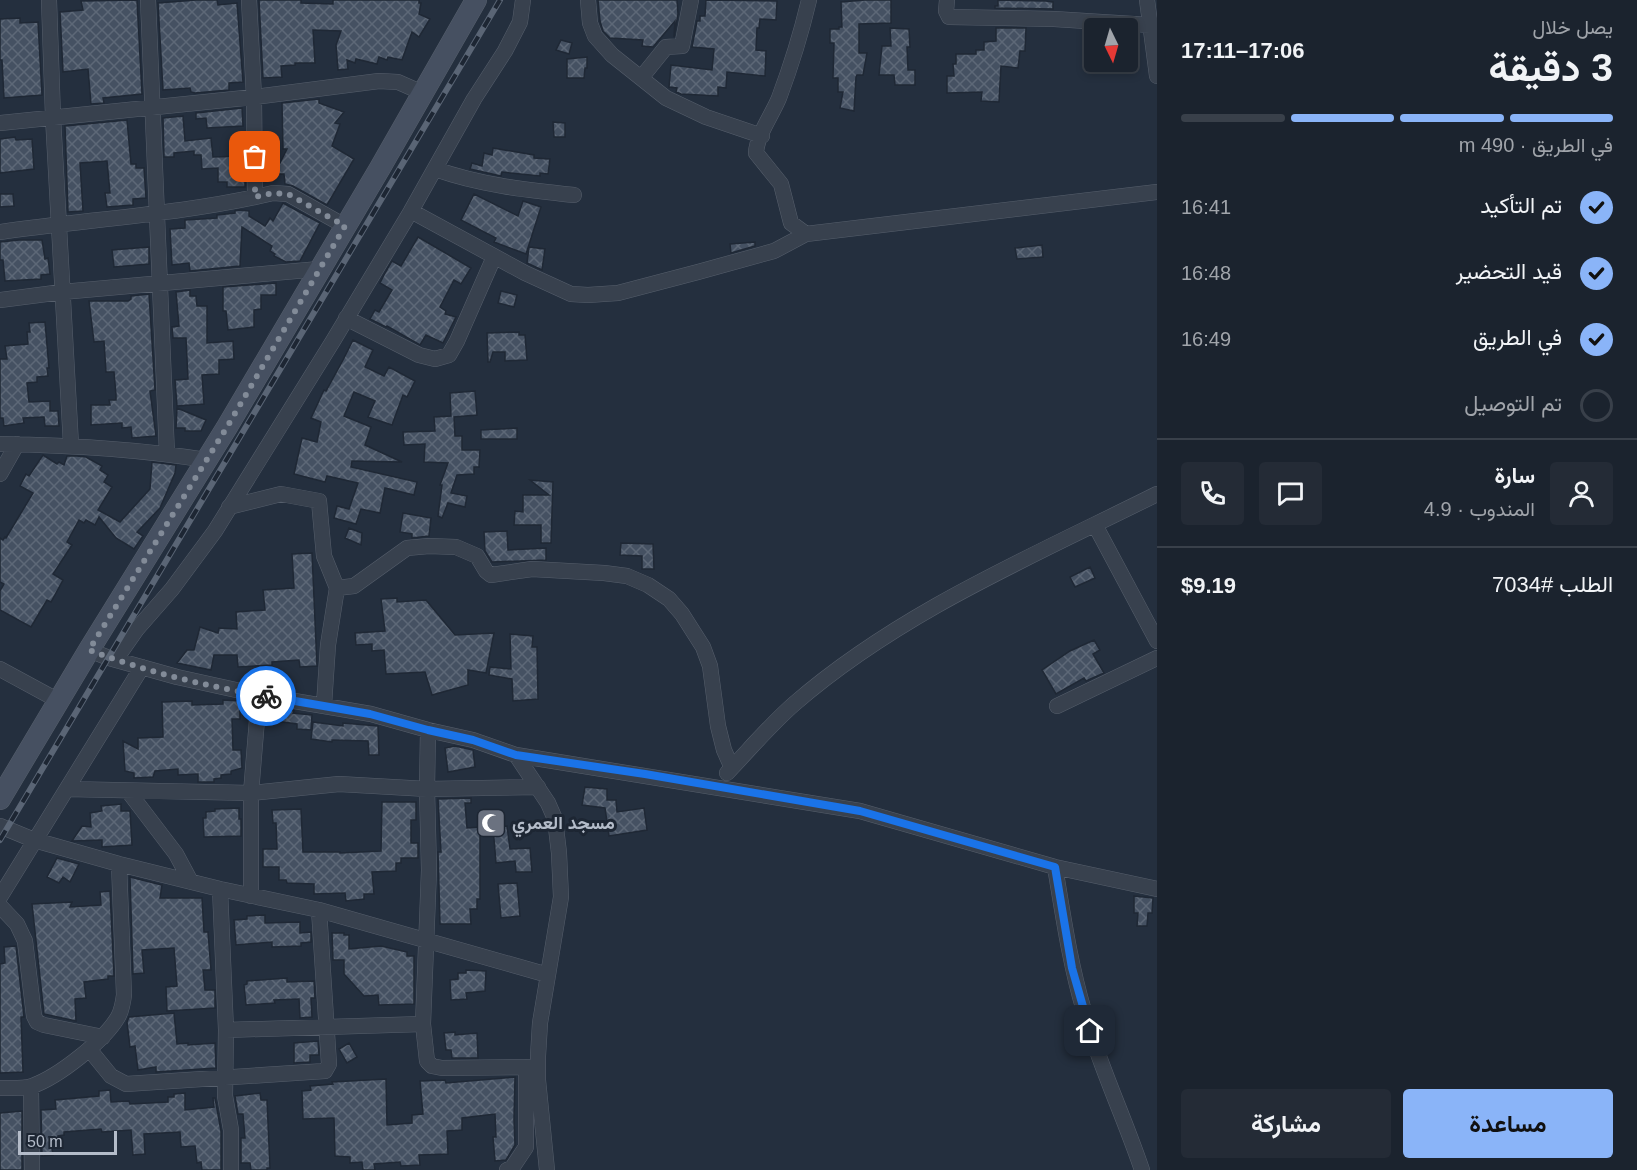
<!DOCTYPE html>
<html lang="ar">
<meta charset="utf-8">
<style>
body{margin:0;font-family:Helvetica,Vazirmatn,sans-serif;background:#242b36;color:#f1f3f6;direction:rtl;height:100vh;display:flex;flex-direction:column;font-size:22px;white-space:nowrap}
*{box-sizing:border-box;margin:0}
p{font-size:20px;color:#a0a4aa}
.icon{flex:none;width:33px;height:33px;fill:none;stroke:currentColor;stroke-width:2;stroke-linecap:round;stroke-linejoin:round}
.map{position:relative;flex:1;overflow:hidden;direction:ltr}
.drawer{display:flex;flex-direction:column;background:#1b232e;width:480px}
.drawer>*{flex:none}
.needle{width:39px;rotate:175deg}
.tools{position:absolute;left:1084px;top:18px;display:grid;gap:12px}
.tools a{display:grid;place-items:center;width:54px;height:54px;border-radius:6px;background:#1b232e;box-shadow:0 3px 9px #0003,0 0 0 2px #39404a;font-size:30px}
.scale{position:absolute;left:18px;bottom:15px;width:99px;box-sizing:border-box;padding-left:6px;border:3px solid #b4bcc9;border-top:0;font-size:16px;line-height:21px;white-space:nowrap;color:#b4bcc9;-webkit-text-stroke:4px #1d2633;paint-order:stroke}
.pin{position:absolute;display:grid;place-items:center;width:51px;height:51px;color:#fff;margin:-26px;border-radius:12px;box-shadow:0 3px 9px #0006}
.courier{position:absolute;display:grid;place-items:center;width:60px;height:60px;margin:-30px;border:4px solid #1a73e8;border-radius:50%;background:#fff;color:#222;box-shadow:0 2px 8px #0007}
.headline em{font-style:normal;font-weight:700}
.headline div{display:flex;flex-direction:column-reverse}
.headline{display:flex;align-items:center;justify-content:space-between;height:102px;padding:0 24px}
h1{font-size:39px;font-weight:700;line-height:45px}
.bar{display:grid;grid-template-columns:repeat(4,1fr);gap:9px 6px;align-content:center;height:72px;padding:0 24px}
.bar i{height:8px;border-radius:4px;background:#39404a}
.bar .current{background:#8ab4f8}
.bar p{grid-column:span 4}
.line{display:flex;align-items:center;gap:15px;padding:0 24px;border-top:2px solid #39404a}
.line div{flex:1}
.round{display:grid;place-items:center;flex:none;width:63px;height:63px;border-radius:6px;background:#242b36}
ol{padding:0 24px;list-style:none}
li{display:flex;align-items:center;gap:18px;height:66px}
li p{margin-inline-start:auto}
li .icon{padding:6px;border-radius:50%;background:#8ab4f8;color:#111;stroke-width:4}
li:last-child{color:#a0a4aa}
li i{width:33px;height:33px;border:3px solid #39404a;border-radius:50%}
.button{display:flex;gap:12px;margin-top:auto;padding:12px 24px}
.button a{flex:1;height:69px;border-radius:6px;background:#8ab4f8;color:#111;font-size:24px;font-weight:700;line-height:69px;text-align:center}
.button a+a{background:#242b36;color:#f1f3f6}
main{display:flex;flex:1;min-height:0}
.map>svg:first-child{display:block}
.building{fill:url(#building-cross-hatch);stroke:#1f2835;stroke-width:1.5}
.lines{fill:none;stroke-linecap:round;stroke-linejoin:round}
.street-casing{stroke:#565f6c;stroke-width:16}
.secondary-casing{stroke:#565f6c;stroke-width:22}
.street{stroke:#38414e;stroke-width:15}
.secondary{stroke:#465061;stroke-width:21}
.rail-casing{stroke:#5a6575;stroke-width:6}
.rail{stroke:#1d2633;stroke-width:4;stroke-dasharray:11;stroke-linecap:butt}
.done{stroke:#828b98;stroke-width:6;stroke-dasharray:0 10.8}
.route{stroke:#1a73e8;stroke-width:8}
.labels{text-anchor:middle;stroke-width:6;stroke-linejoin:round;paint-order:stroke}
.poi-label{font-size:18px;font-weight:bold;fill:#b4bcc9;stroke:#1d2633;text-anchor:start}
</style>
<main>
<section class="drawer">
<div class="headline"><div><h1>3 دقيقة</h1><p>يصل خلال</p></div><em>17:06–17:11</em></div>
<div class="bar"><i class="current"></i><i class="current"></i><i class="current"></i><i></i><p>في الطريق · 490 m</p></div>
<ol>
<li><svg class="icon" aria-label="check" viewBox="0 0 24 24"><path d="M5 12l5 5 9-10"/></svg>تم التأكيد<p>16:41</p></li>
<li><svg class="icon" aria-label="check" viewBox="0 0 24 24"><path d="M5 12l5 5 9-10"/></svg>قيد التحضير<p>16:48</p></li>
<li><svg class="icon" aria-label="check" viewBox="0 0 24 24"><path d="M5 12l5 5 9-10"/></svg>في الطريق<p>16:49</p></li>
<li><i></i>تم التوصيل</li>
</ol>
<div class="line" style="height:108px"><a class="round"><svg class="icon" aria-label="person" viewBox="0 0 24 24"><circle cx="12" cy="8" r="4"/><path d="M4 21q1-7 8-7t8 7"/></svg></a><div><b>سارة</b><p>المندوب · 4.9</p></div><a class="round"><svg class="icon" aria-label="chat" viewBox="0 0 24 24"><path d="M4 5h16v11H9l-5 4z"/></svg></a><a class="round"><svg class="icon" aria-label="phone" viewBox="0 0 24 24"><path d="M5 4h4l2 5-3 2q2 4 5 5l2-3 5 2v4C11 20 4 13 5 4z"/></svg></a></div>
<div class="line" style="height:78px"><div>الطلب #7034</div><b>$9.19</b></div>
<div class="button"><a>مساعدة</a><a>مشاركة</a></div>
</section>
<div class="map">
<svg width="1157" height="1170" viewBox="0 0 1157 1170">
<defs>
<pattern id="building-cross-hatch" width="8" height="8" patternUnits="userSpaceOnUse" patternTransform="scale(1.5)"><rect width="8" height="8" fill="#455162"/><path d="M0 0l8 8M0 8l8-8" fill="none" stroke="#5d6877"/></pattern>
</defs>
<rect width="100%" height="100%" fill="#242f3e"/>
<!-- building -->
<path class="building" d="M137 0 142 94 103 98 104 103 91 104 88 69 63 72 60 12 83 10 81 1Z
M196 0H217L218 5 237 3 243 82 229 83V90L195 93 191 92 190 88 163 90 158 3Z
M259 0H301V3L333 4V0H419V3H421L419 14 430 19 419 37 412 32 402 60 388 57 387 60 379 57 377 64 356 59 355 63 347 60 348 69 338 70 336 45 341 31 313 30 315 63H295V65L281 66 282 77 263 78Z
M598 0H677L678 14 674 37 675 21 653 47 642 46 643 40 610 38 603 31 600 21Z
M706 0 777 1 776 20 760 19 759 28H757L756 50 766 51 765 76 727 72 726 88 718 87V96L681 94 676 92 677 88 669 87 671 65 712 70 714 49 692 47 697 21H700V16H705Z
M865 0H891V23L859 24V53H867L863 75H857L856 77 854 111 840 108 843 92H838V78H833L834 43H830V29H839V27H842L841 2Z
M998 0 1046 1 1053 2V9L995 8V6H998Z
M20 18V23L38 22 42 95 4 98 2 60H0V19Z
M890 28 909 29 910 47H907L908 70H915V85H895L894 75H879L882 46H891Z
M996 28H1026L1025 51H1020L1018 68 1001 66 999 102 981 101 982 92 947 93V76H954L953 64H956V54H976V50H984V42L996 41Z
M561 40 572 43 569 54 556 50Z
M587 57V68H585L584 78H567V59Z
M319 99V103L344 112 335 123 340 124 332 146 354 159 327 205 293 186 285 184 284 174H278V167L287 149H283L282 103Z
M242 108 243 126 207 128 206 118 196 119V113Z
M183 116 185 141 211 138 213 157 245 156V187H227V182H218V168L202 169 201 155H194V151L174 153V157H164L163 118Z
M127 120 131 164H136V168H144L146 198 133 199V205L107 207 105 193H110L107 161 80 163 83 211 68 212 65 126Z
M553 122 565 123V137H554Z
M15 137 16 140 32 139 34 169 0 173V139Z
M493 148 534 155V158L550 159 548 174 540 173V176L502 172 501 176 470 169 472 163 482 166 484 153 492 155Z
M0 194H13L14 206 0 207Z
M474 194 518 216 523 201 541 207 526 254 494 242 496 238 461 220Z
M283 203 320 223 300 261 286 262 274 256 275 254 270 251 272 246 242 227 240 266 190 271 189 263 172 265 170 229 185 228V220L217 218V215L235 213V211L238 210 249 211V216L265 226 270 218 273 221Z
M418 237 471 268 461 284 454 280 440 307 446 311 445 314 456 317 443 343 426 335 420 345 387 326 386 327 370 319 375 310 379 312 392 290 380 283 384 275 392 261 401 266Z
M19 240H42L45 259 48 258 50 274 41 275V279L5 281 3 260H0V242Z
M755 242V246L731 253 730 244Z
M1042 245 1043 257 1017 259 1015 248Z
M149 247V264L114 267 112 250Z
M529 247 545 249 542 270 527 263Z
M276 283V295H261V309L254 310V327L228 330 226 311H223V287Z
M190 290V296H196L197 306H207V343L233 341 234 359 219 360V374L202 375 204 404 177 406 175 380 188 379 186 338H173L172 327 179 326 176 292Z
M501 291 517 295 514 307 498 303Z
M149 294 155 390 150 391 156 436 132 438 131 427 122 428V423L91 425V405H110L109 400H116V395L114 372H106L104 341 94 342 89 301H128L131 299V296Z
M45 322 49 368H47L48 376 37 377V382L27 383 29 402 50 401V411H58L59 426H45L44 417 23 418 24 423 4 426 3 418H0V359H7L5 346 28 344 27 332H30L29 323Z
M519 332V335H525L527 360 505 361V352H493L490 362H488L487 333Z
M353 340 373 350 365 367 384 376 389 367 415 381 407 397 403 395 392 425 368 417 375 401 354 392 344 416 371 427 365 445 402 462 352 461 351 467 417 482 414 495 385 488 380 513 361 509 356 524 334 518 337 506 349 509 358 483 327 476 325 482 294 474 302 438 317 442 321 422 311 418 324 390 326 391 343 360Z
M475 391 477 415 454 417 455 436H462V450H480L479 467H474V474L457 475 451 493 467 496 465 507 448 503 442 518 438 516 442 485H440L448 463 424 462 425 444 404 445 403 432 435 431 434 417 451 416 450 393Z
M177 408 206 420 201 431H185V428H176Z
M517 428V439H481V430Z
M43 455 57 464 59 462 64 465 67 456H77L86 457 102 466 100 470 108 475 104 482 112 487 98 510 120 522 150 489 152 462 176 465 175 473 160 508 137 532 143 536 134 549 116 538 99 517 95 525 86 520 84 523 79 520 67 542 72 545 53 574 63 580 51 602 47 600 31 627 0 610V591L4 584 0 582V538L3 540 5 537 6 538 33 493 20 486 26 474 29 476Z
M530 480 553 482 551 543H541V525H514L515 511 523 512V495H549Z
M403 513 431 518 429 536 412 538V534L400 532Z
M349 528 362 533 361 545 345 538Z
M507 531 508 550 546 548V560L492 562 485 551 484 532Z
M621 543 653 544 654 569H642V556L620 555Z
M312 553 317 666 300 667 299 660 272 662V665L238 667 237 655H214L211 670 177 663 187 650H194L200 627 218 633 219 628 237 629 236 612 265 610 263 590 294 588 292 554Z
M1090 567 1095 578 1075 587 1070 577Z
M397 598V602L426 600 455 635 494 633 486 673 468 670V685L432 695 425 672 386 674 384 650 372 651V644L356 645 355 633 385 631 381 599Z
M510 634 533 636 532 647H537L538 699 513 701 512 679 489 675 490 667 511 669Z
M1094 640 1100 650 1093 654 1104 673 1086 681 1084 678 1056 694 1042 670 1070 651Z
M223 700 240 701V719H232L233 750H241L242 768 231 771V774L221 775V778L214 779V782H198V774L178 775V769L155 771 153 777 134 778V773L125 771 123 741 138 749V738L163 737 162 702 192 701V705L223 704Z
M271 707 294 711 293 713 312 715 311 730 297 729V724L268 720Z
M313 722 343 726V723L378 726 379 755H369L368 741 332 740V742L311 739Z
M455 746 473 750 475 767 448 772 445 748Z
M585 787 607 789V800H616L617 812 644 808 647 830 609 836 605 808 582 805Z
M471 798V803H465L467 828 480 827V899H477V909H470L471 924H440L438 852H441L438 799Z
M382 802H416V820H411V843H418V858H401V863H396V871L372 872 374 894H364V899L346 901 345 893 314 894V884L287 883 286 880H279V867H263V849H277L276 823H273L272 810 301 809 303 852H340V853L381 851Z
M121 804V811H130L132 845 102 847V840L72 841 82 826 91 827 90 813 102 811 101 806Z
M239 808V819H241V836L204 837 203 818H206V812L215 811V809Z
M507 826 510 849 530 848 532 872H516L515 861 496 863 493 827Z
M57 858 79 864 70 882 63 877 59 883 47 877Z
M130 877 162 885 160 898H202L204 932H208L211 970H203L205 990H215V1008L167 1011 166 987 177 986 174 948 142 950 144 973 133 974Z
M517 883 520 916 501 918 498 884Z
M110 891 114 976H108V979L84 982 86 998 75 999 76 1021 44 1014 32 904 72 902 70 907 101 905 100 892Z
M1134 896 1153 898 1152 913H1148L1147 926H1137L1138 913H1134Z
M265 915V923L300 922V933L311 932V942L301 943V946L272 947V942L236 945 234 920 247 919V916Z
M332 933H344V935H349V949L381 946 407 952V956H414V1004L379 1005 378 995 364 996 344 974V960H333Z
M16 946 24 1017H21L23 1072 0 1073V964L5 963 4 947Z
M466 970 486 971 485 991 466 993 467 999 451 1000 450 980 458 979V973H466Z
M287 978V982L314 981 315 998H311L312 1017 300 1018 299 999 274 1000 275 1003 246 1005 244 985 247 984V981Z
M174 1013 177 1044 188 1043V1045L215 1043 216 1068 156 1072V1067L138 1070 135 1046 130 1047 127 1022 129 1017Z
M455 1032V1035L477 1033 478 1058H452L451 1050H446L444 1033Z
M318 1041 319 1055H310V1062L294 1063V1043Z
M349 1043 357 1057 347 1063 339 1049Z
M515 1077 514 1119 515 1145 506 1160 495 1161 493 1137H496L495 1114 462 1118V1130L447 1131 448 1154 419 1155 420 1165 401 1166 400 1162 374 1164 375 1170H363L362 1162 350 1163V1157L335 1156 334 1118 303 1119 302 1091 311 1090 310 1086 333 1084 332 1082 386 1079 387 1125 412 1123V1115L423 1114 420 1081 445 1080 446 1083Z
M110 1090 111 1102 129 1101 130 1104 168 1102V1097H174V1094L185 1093V1110L214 1107 213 1098H215L221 1131V1170H202L201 1162 197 1163 195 1146 181 1147 180 1132 144 1134 145 1154 133 1155 131 1130 102 1132 101 1129 64 1132V1135L58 1136 59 1148H52L53 1155 42 1156 41 1110 56 1109 55 1100 99 1096V1091Z
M260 1093 261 1100H267L270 1168H267V1170H251L250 1163H241V1138H245L243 1114H238L235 1096Z
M22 1111V1170H0V1113Z"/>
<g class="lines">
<!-- street casing -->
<g class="street-casing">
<path id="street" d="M49 0 53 117 71 445
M148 0 167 454
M249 0 254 97 255 197
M588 0 590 23 595 36 612 55 666 98 706 117 762 136
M947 0 946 11 949 17 1054 19 1150 25
M1147 0 1157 76
M641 78 666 47 682 46 691 0
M0 123 254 97 379 81 398 82 423 93
M435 169C480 185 526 190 574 195
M411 211 525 273 571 294 588 295 618 293 698 272 774 251 806 234 1157 192
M0 232C91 219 184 214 273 193L288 194 345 226
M806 234 791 223 781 184 756 153C757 135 772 115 779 98 791 66 801 34 809 0
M0 300 62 292 319 269
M346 318 419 355 435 359 449 355 457 341 494 257
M0 444C69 445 138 449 206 460
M0 474 17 444
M229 507 281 494 319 501 324 556 337 588 354 586 407 548 429 546 456 547 477 556 486 571 491 575 532 569 604 573 627 576 648 585 669 599 682 614 703 647 710 666 718 726 724 750 732 768
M1095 525 1157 641
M89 650 109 658 177 677 259 695 371 714 428 730 473 740 516 755 860 811 1055 867 1157 889
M116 659 137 629 172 589 215 531 333 341 411 211 474 99 505 51 520 22 523 0
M0 669 59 701
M324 705 328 645 337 588
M1057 706 1157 658
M428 730 427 789 429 870 423 1024 427 1061 432 1066 442 1068 538 1067
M516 755 548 803 555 819 559 853 561 897 540 1023 538 1056V1080L547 1170
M727 773C749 750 770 725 794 704 900 612 1033 556 1157 494
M67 789 251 793 339 784 427 789 538 787
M128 791 176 854 191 882
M0 826 34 840 119 864 220 889 319 910 548 975
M1055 867C1063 915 1070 964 1084 1011 1099 1065 1124 1116 1142 1170
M220 889 226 1030 225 1096 231 1130V1170
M251 896V793L259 695
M0 897 142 667
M0 906 17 924 25 941 34 1016 37 1022 44 1025 103 1037
M226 1030 423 1024
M89 1049 111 1076 126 1084 325 1071 329 1064 319 910
M31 1087 32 1170
M0 1088C10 1088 23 1089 32 1086 58 1077 104 1041 118 1017 122 1010 123 1003 124 995L119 864
M507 1170 512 1168 526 1147V1067"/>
</g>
<!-- secondary casing -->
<g class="secondary-casing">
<path id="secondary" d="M0 799 89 650 227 427 380 168 476 0"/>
</g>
<!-- street -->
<use href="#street" class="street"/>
<!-- secondary -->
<use href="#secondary" class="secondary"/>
<!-- rail casing -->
<g class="rail-casing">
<path id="rail" d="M0 840 500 0"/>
</g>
<!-- rail -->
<use href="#rail" class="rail"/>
</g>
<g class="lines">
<!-- done -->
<path class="done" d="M255 157V197L273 193 288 194 345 226 227 427 89 650C144 671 208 687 266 696"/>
<!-- route -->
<path class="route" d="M266 696 370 714 428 730 473 740 516 755 645 774 860 811 1055 867 1072 968 1090 1031"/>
</g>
<!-- icons -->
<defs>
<g id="mosque-square" transform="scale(1.5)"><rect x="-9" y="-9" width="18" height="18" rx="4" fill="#6b7280" stroke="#1d2633"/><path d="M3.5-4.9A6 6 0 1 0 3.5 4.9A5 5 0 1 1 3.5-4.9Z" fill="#fff"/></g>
</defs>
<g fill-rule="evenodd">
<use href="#mosque-square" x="491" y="823"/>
</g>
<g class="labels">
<!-- poi labels -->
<g class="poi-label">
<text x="512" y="829">مسجد العمري</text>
</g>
</g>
</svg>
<div class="tools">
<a><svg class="needle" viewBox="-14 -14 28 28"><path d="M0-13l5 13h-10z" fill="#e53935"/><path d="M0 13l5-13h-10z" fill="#a0a4aa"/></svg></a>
</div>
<div class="scale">50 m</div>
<div class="pin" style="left:255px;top:157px;background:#ea580c"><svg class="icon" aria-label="bag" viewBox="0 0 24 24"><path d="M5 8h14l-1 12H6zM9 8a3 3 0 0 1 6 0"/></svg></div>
<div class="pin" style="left:1090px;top:1031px;background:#1f2937"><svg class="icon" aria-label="home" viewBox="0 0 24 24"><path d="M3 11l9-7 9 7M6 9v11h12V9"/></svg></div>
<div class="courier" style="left:266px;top:696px"><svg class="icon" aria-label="bike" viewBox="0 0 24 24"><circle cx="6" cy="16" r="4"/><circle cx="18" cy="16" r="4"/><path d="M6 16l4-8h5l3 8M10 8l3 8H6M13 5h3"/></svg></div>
</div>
</main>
